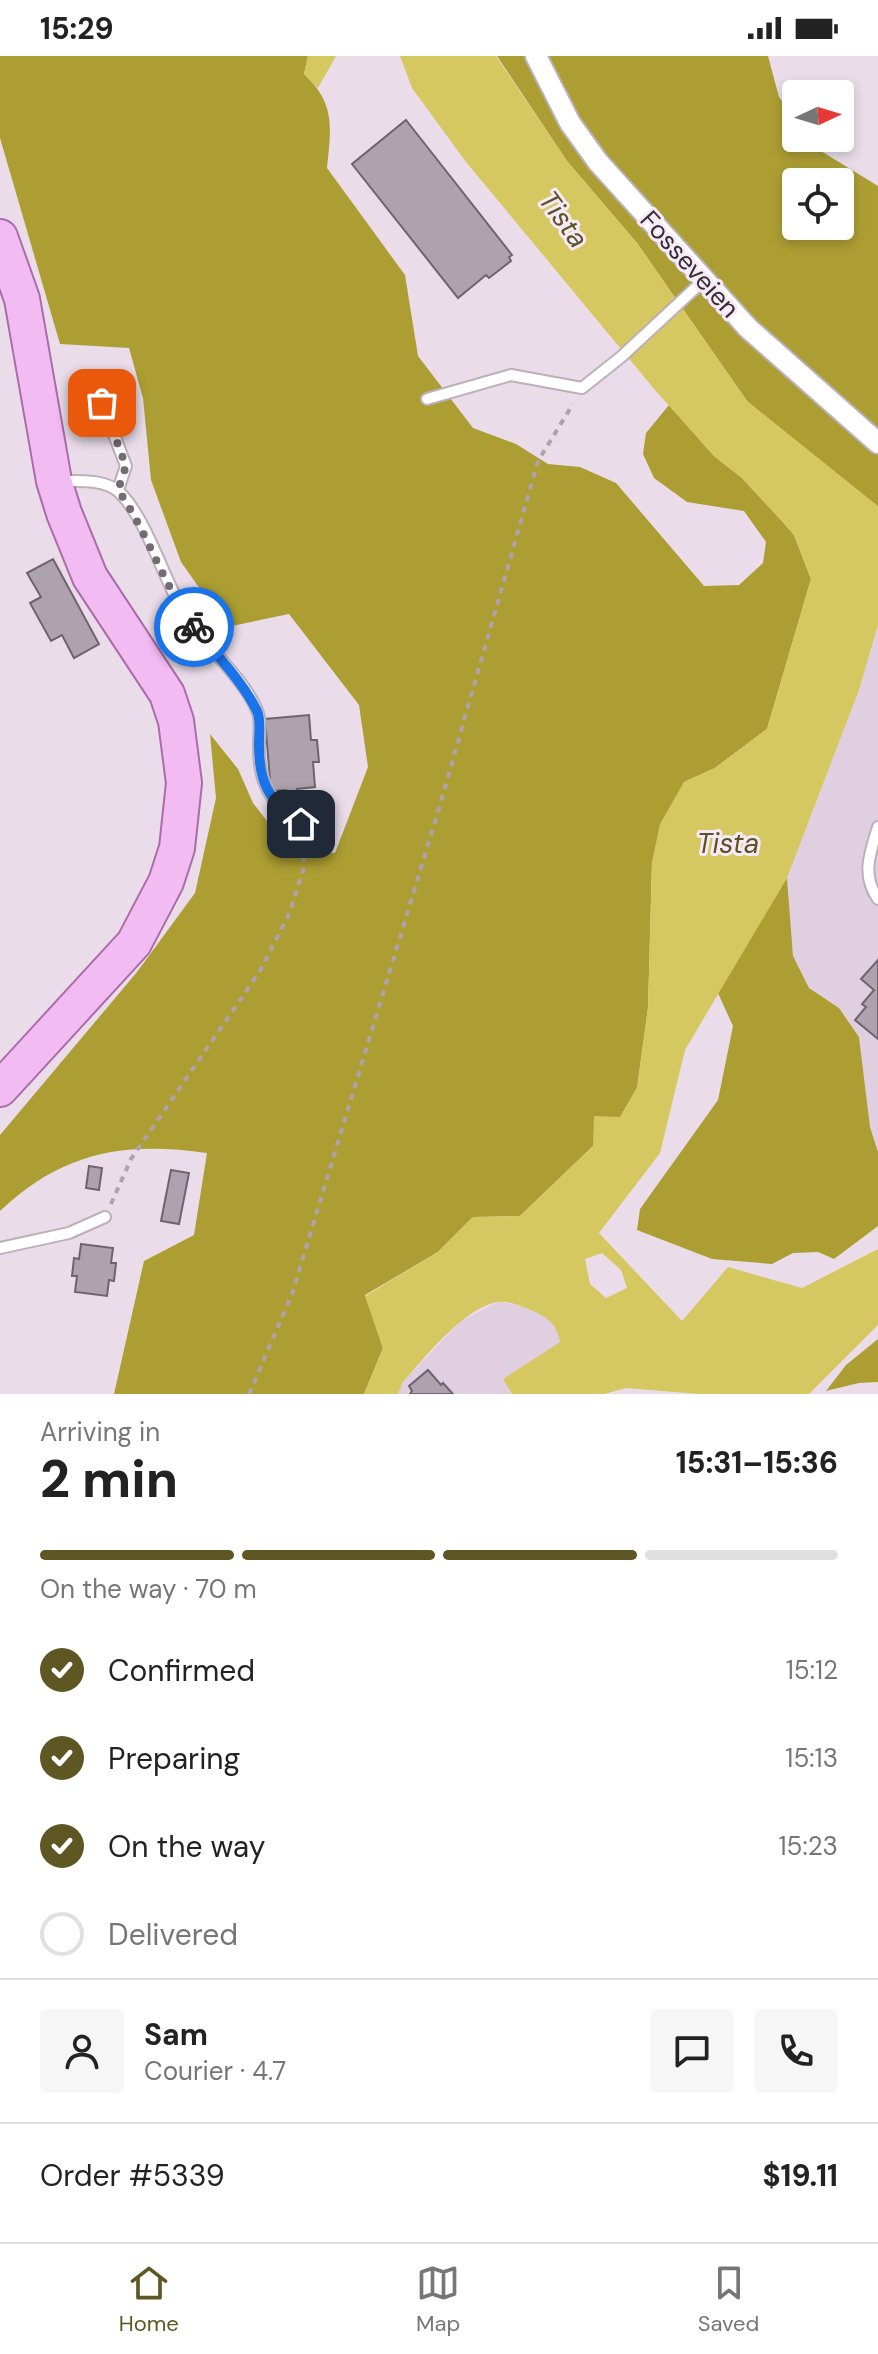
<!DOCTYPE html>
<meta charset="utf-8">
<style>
body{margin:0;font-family:"DM Sans",sans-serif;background:#f6f6f6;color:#222;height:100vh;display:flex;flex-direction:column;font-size:30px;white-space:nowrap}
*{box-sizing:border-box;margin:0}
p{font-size:26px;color:#767676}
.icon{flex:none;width:44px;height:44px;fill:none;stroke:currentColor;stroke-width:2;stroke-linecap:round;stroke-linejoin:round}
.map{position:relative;height:1338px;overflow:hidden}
.sheet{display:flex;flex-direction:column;background:#fff;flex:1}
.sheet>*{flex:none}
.needle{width:52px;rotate:86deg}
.fabs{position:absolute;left:782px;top:24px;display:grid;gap:16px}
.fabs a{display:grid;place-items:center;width:72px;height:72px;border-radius:8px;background:#fff;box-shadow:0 4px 12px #0003;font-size:40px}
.pin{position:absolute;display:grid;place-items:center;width:68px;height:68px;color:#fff;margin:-34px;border-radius:16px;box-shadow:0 4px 12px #0006}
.courier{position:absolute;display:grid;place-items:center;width:80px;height:80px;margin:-40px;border:6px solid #1a73e8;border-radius:50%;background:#fff;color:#222;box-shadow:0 2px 10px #0007}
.headline em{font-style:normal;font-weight:800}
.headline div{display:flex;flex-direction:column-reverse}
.headline{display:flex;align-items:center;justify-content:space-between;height:136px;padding:0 40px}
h1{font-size:52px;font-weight:800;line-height:60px}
.bar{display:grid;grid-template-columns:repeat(4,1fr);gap:12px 8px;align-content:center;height:96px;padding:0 40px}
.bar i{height:10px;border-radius:6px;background:#e0e0e0}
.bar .on{background:#5e5723}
.bar p{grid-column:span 4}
.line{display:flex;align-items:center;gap:20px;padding:0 40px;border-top:2px solid #e0e0e0}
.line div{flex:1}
.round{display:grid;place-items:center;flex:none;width:84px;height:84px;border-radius:8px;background:#f6f6f6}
ol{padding:0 40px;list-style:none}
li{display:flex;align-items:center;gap:24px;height:88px}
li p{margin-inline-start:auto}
li .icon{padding:8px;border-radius:50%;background:#5e5723;color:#fff;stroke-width:4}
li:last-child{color:#767676}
li i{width:44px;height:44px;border:4px solid #e0e0e0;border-radius:50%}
.status{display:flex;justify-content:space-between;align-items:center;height:56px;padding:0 40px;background:#fff;direction:ltr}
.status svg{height:22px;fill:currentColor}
.tabs{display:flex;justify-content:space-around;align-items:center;height:112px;border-top:2px solid #e0e0e0;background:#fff;font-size:22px;color:#767676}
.tabs a{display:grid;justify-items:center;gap:4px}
.tabs .on{color:#5e5723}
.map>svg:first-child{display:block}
.built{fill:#e0cfe0}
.forest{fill:#ad9e33;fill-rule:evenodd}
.water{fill:#d6c860;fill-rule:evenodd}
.building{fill:#aea2ae;stroke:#6f646e;stroke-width:2}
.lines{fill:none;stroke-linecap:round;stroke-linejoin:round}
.lane-casing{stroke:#bcb0bb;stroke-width:14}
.street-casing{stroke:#bcb0bb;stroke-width:24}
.primary-casing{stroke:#aa6caa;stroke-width:38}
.path{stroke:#ada3ad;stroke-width:4;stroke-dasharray:6 6;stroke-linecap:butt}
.lane{stroke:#fff;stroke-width:10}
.street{stroke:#fff;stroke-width:20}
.primary{stroke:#f2bbf2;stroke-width:34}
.done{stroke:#746c73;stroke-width:8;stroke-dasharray:0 14.4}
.route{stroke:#1a73e8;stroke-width:10}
.labels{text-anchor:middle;stroke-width:6;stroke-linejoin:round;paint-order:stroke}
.street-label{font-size:26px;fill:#342f34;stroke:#f7eaf6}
.water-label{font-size:28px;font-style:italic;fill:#595328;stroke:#f7eaf6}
</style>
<div class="status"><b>15:29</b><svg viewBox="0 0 49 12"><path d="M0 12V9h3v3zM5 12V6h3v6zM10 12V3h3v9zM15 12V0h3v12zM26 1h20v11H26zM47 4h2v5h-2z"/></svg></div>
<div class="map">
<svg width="878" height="1338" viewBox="0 0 878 1338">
<rect width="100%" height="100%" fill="#eadde9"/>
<!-- built -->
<path class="built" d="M878 569V1096L870 1071 859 981 839 952 809 932 793 900 787 822 859 634Z
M498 1246 519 1249 545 1260 558 1273 560 1286 504 1323 512 1338H398L403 1326 461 1265Z"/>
<!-- forest -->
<path class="forest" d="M0 0H308L304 18C336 48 331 72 327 112L405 219 418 300 473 372 516 388 548 408 580 411 616 427 704 530 739 529 763 507 766 486 744 455 687 446 654 422 643 398 646 377 669 349 714 400 742 422 781 464 794 479 811 523 767 673 715 712 684 726 652 806 648 952 637 1032 620 1061 593 1090 520 1160 473 1161 438 1196 365 1239 383 1292 364 1338H114L144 1205 194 1179 207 1097C124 1085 62 1096 0 1155V1079L137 916 195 837 216 742 210 678 238 713 253 747 287 791 335 797 368 711 359 649 289 558 227 571 181 506 151 424 143 342 129 292 60 288 0 82Z
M497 0H768L779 41 796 64V82H809L816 92 878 130V467L787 379 747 345 637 187 567 105ZM796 126H840V170H796Z
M787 822 793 900 809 932 839 952 859 981 870 1071 878 1096V1170L834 1203 818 1196 793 1197 772 1208 712 1203 637 1174 640 1153 718 1044 733 970 717 935 758 856Z
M878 1283V1326L859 1327 826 1335 846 1309Z"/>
<!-- water -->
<path class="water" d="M308 0H336L318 32 304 18Z
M400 0H496L567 105 637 187 747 345 878 450V569L859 634 787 822 685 994 660 1097 599 1177 682 1265 728 1211 802 1232 878 1193V1269L809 1338H698L626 1332 604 1338H512L503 1323 560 1286C557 1269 549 1262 533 1255 523 1251 508 1244 497 1246 464 1252 425 1301 403 1326L398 1338H364L383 1292 365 1240 438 1196 473 1161 520 1160 593 1090 594 1060 620 1061 637 1032 648 952 652 806 660 768 684 726 715 712 767 673 811 523 794 479 781 464 742 422 714 400 655 334 466 106 412 32ZM602 1197 621 1214 627 1232 606 1242 590 1228 585 1203Z"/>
<!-- building -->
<path class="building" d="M406 64 512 199 509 201 511 205 489 222 486 219 458 242 352 108Z
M53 503 99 588 74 602 62 579 51 585 30 547 41 541 27 517Z
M309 659 311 684H317L319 706H313L315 731 297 733 298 739 286 740V734L271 735 265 663Z
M878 904V983L855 964 866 951 862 948 874 934 861 923Z
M89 1110 102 1112 99 1134 86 1132Z
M171 1114 189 1117 179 1168 161 1165Z
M81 1188 113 1192 111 1207H116L114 1225 109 1224 107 1240 75 1236 77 1220H72L74 1202 79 1203Z
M428 1314 441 1329 443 1327 453 1338H410L412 1335 409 1330Z"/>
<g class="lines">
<!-- lane casing -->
<g class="lane-casing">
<path id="lane" d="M100 325 102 347 126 410 118 434
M427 343 511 319 582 332 621 301 705 223
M60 425C78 425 105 423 119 436 145 460 164 522 182 554 201 587 246 623 258 657 261 665 259 678 259 687 258 727 269 745 301 768
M878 771C870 797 861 819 878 843
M0 1192 69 1177 105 1161"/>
</g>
<!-- street casing -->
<g class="street-casing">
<path id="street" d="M536 0 570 67 598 106 748 272 878 387"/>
</g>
<!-- primary casing -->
<g class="primary-casing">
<path id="primary" d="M0 181 22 243 54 425 64 457 90 521 167 638 176 665 184 727 177 792 166 826 134 887 0 1033"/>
</g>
<!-- path -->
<path class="path" d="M111 1148 131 1103 260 915 290 856 304 811 302 782
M249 1338 292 1238 440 749 538 405 573 348"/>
<!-- lane -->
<use href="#lane" class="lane"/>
<!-- street -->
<use href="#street" class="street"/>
<!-- primary -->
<use href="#primary" class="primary"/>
</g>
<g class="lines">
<!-- done -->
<path class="done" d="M102 347 126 410 118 434C148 477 163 529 194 571"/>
<!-- route -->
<path class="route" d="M194 571C215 598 242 624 257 655 261 663 259 676 259 685 258 726 268 744 301 768"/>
</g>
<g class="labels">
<!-- street labels -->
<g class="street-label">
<text transform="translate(690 208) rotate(48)" y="9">Fosseveien</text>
</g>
<!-- water labels -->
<g class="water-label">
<text transform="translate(564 163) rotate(54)" y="10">Tista</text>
<text x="728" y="797">Tista</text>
</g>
</g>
</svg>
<div class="fabs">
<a><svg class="needle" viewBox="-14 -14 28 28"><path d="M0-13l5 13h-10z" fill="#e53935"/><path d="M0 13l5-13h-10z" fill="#767676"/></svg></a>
<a><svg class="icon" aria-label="locate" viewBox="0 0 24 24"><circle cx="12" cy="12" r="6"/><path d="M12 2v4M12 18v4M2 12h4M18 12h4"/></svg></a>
</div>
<div class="pin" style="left:102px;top:347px;background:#ea580c"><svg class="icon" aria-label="bag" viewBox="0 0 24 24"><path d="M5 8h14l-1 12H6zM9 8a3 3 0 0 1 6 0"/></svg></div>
<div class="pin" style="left:301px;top:768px;background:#1f2937"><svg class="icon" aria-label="home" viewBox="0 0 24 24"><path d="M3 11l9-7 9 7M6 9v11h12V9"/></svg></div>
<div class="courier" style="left:194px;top:571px"><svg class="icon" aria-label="bike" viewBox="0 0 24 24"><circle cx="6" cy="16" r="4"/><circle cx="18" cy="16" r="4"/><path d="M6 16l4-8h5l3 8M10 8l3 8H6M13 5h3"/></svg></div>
</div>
<section class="sheet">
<div class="headline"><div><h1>2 min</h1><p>Arriving in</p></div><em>15:31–15:36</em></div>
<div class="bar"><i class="on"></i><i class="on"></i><i class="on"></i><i></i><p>On the way · 70 m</p></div>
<ol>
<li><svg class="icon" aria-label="check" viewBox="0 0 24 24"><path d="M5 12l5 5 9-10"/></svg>Confirmed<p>15:12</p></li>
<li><svg class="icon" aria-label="check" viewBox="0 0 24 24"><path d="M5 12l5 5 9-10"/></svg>Preparing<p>15:13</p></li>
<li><svg class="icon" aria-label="check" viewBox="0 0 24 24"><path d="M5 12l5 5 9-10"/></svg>On the way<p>15:23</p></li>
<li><i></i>Delivered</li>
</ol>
<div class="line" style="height:144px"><a class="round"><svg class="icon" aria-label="person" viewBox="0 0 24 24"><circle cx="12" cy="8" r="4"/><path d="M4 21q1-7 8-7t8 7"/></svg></a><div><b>Sam</b><p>Courier · 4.7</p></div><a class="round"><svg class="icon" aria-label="chat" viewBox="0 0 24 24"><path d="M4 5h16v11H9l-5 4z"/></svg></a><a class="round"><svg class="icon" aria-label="phone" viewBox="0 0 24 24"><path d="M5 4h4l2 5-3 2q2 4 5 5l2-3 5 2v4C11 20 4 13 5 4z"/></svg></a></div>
<div class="line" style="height:104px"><div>Order #5339</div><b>$19.11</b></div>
</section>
<nav class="tabs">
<a class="on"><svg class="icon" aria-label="home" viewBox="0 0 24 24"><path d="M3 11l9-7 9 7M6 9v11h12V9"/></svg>Home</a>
<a><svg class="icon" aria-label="map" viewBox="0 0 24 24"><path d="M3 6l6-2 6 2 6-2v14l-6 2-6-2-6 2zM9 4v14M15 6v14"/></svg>Map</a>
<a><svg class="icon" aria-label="saved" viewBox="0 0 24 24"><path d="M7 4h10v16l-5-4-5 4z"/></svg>Saved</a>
</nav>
